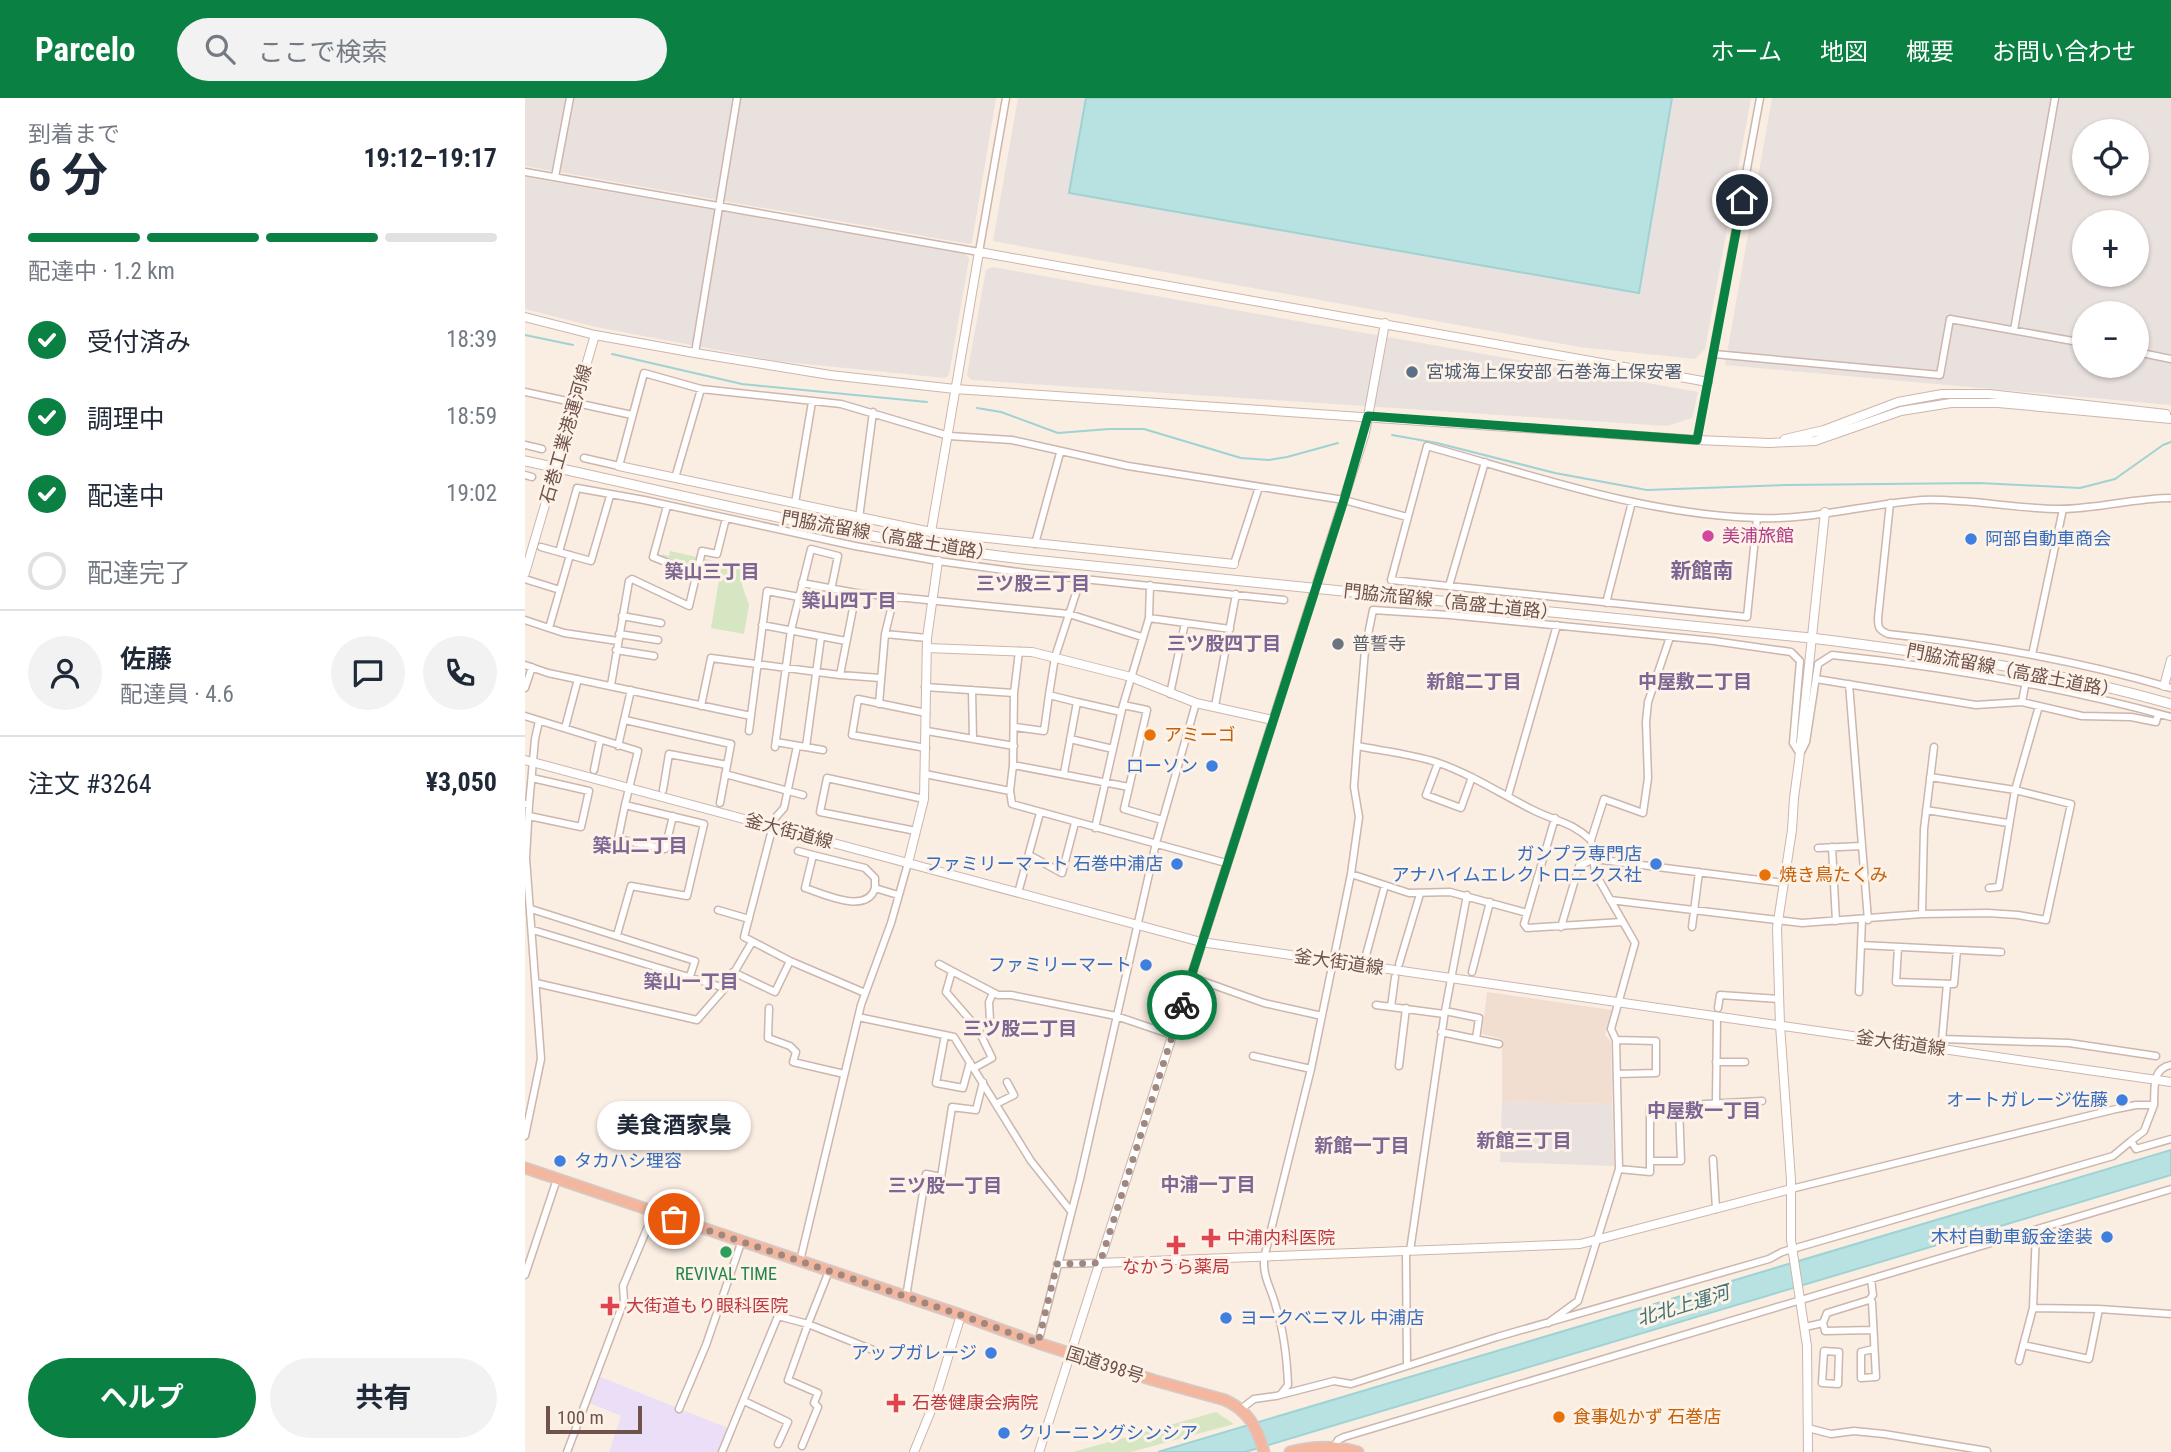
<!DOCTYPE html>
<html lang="ja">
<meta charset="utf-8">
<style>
body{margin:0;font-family:"Roboto Condensed","Noto Sans JP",sans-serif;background:#f2f2f3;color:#1f2937;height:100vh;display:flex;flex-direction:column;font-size:26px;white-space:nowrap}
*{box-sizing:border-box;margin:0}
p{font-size:23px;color:#747a83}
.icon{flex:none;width:38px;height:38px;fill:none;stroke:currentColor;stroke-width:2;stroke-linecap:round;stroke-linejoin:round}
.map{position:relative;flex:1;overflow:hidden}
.panel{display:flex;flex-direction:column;background:#fff;width:525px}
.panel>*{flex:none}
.tools{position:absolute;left:1547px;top:21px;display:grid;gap:14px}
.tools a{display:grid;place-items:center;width:77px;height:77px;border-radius:50%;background:#fff;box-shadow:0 2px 5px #0004;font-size:35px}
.scale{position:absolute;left:21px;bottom:18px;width:96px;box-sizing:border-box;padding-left:7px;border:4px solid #6f524b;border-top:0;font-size:19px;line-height:24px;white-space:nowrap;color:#6f524b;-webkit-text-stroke:5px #fdf2e8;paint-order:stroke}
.pin{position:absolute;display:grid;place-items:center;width:60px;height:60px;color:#fff;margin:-30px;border:4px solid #fff;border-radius:50%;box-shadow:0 2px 7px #0007}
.courier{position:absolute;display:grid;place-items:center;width:70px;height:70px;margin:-35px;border:5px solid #0b8043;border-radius:50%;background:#fff;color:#222;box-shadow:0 2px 9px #0007}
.bubble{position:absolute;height:49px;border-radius:24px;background:#fff;box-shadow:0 2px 5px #0004;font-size:23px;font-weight:700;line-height:49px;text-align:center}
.headline em{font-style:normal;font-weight:700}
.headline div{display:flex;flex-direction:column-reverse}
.headline{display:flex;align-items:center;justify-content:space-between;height:119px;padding:0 28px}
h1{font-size:46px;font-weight:700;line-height:52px}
.bar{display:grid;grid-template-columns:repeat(4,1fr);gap:10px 7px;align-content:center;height:84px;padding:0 28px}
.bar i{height:9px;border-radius:5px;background:#e0e1e3}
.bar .current{background:#0b8043}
.bar p{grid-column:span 4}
.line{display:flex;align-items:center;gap:18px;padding:0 28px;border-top:2px solid #e0e1e3}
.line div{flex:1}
.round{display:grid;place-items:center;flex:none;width:74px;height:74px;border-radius:37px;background:#f2f2f3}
ol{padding:0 28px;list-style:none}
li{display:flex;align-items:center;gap:21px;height:77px}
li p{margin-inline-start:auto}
li .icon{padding:7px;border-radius:50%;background:#0b8043;color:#fff;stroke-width:4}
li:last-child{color:#747a83}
li i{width:38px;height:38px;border:4px solid #e0e1e3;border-radius:50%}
.primary-button{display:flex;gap:14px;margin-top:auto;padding:14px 28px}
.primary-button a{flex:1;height:80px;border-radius:42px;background:#0b8043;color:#fff;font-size:28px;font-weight:700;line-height:80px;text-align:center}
.primary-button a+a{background:#f2f2f3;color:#1f2937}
header{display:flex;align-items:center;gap:42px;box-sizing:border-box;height:98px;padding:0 35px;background:#0b8043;color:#fff}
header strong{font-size:33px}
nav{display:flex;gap:38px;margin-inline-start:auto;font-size:24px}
.search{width:490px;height:63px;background:#f2f2f3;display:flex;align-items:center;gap:18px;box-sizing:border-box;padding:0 24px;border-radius:38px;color:#747a83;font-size:26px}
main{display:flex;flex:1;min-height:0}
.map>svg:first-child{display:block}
.residential{fill:#f1ded1}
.industrial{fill:#e9e1dd;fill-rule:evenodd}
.education{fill:#eadff6}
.green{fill:#d6e6c2}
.water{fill:#b8e2e2;stroke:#9fd2d3;stroke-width:2}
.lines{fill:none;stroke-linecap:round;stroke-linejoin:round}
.stream{stroke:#9fd2d3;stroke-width:2}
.minor-casing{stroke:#ccb6ad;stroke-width:9}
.tertiary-casing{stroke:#ccb6ad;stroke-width:10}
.secondary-casing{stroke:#cfb5aa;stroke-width:11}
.trunk-casing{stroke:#d4cbc9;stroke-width:13}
.minor{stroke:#fff;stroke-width:6}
.tertiary{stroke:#fff;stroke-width:8}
.secondary{stroke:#fff;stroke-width:9}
.trunk{stroke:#f2b79e;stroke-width:10}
.done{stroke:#a08880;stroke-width:7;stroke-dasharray:0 12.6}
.route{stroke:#0b8043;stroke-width:9}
.service-dot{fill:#5c6f8a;stroke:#fdf2e8;stroke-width:2.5}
.hotel-dot{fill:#d1479c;stroke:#fdf2e8;stroke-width:2.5}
.shop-dot{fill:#3f7fe0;stroke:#fdf2e8;stroke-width:2.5}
.worship-dot{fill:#6b7280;stroke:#fdf2e8;stroke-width:2.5}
.food-dot{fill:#e8710a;stroke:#fdf2e8;stroke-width:2.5}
.health-dot{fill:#e0444e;stroke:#fdf2e8;stroke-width:2.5}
.leisure-dot{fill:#2e9e5b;stroke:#fdf2e8;stroke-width:2.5}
.labels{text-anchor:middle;stroke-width:6;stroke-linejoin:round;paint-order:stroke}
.service-label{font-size:18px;fill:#4e5e75;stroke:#fdf2e8;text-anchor:start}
.street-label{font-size:18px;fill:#6f524b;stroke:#fdf2e8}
.hotel-label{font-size:18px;fill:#b23c85;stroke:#fdf2e8;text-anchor:start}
.shop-label{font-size:18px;fill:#366cbe;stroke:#fdf2e8;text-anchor:end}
.worship-label{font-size:18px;fill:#5b616d;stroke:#fdf2e8;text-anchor:start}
.food-label{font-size:18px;fill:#c56008;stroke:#fdf2e8;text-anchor:start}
.health-label{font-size:18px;fill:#be3a42;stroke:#fdf2e8;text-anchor:start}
.leisure-label{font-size:18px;fill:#27864d;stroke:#fdf2e8}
.neighbourhood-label{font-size:19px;font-weight:bold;fill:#7d6693;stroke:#fdf2e8}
.water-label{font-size:19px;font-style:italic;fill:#407374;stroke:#fdf2e8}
.quarter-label{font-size:21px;font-weight:bold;fill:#7d6693;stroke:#fdf2e8}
</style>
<header>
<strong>Parcelo</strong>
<div class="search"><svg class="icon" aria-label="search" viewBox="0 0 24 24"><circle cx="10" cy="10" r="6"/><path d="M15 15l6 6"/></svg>ここで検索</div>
<nav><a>ホーム</a><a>地図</a><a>概要</a><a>お問い合わせ</a></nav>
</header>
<main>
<section class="panel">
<div class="headline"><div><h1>6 分</h1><p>到着まで</p></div><em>19:12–19:17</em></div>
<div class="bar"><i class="current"></i><i class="current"></i><i class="current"></i><i></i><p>配達中 · 1.2 km</p></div>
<ol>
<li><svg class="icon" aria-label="check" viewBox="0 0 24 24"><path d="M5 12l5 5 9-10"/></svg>受付済み<p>18:39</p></li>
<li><svg class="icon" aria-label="check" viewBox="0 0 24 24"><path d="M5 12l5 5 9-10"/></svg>調理中<p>18:59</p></li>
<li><svg class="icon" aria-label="check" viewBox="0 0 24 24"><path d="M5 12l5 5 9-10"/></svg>配達中<p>19:02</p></li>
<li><i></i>配達完了</li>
</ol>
<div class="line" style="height:126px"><a class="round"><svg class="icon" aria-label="person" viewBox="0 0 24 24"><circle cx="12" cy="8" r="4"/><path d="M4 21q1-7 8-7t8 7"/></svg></a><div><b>佐藤</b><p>配達員 · 4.6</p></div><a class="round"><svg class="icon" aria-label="chat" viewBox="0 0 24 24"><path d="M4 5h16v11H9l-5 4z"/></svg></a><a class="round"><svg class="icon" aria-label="phone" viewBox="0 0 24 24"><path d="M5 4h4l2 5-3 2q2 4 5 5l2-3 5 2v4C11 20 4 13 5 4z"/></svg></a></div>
<div class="line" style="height:91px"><div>注文 #3264</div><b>¥3,050</b></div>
<div class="primary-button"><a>ヘルプ</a><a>共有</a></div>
</section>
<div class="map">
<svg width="1646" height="1354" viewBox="0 0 1646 1354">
<rect width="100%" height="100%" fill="#faede2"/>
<!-- residential -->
<path class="residential" d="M962 894 1087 912 1080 937 1086 944 1087 1006 977 1004V941L957 936Z"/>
<!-- industrial -->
<path class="industrial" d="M0 0H471L447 144 445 146 0 68Z
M493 0H561L544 95 1114 195 1147 0H1226L1180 251 1170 261 1055 249 468 143Z
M1247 0H1646V307L1200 267ZM1559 33H1612V86H1559ZM1559 124H1612V177H1559ZM1559 215H1612V268H1559Z
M0 79 440 156 444 161 424 276 421 280 251 263 71 229 0 211Z
M467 169 1173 294 1167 320 1142 328 446 282 442 277 461 172Z
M977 1004 1087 1006 1089 1068 975 1064Z"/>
<!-- education -->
<path class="education" d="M73 1278 205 1331 195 1354H84L96 1318 62 1304Z"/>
<!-- green -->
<path class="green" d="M145 453 221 470 217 487 224 507 219 536 186 530 194 482 191 472 176 469 174 474 137 460V456L144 458Z
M691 1314 709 1326 606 1354H548Z"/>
<!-- water -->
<path class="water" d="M561 0H1147L1114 195 544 95Z
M1646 1052V1077L720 1354H633Z"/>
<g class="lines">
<!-- stream -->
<path class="stream" d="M0 237 48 247
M87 256 217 286 402 304
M452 310 476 314 533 335 584 331H619L716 360 744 362 762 359 813 345
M867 337 912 345 1030 375 1122 392 1262 387 1454 385 1555 390 1590 381 1638 347 1646 344"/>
<!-- minor casing -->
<g class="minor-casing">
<path id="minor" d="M0 74 454 154 481 0
M30 79 45 0
M1489 232 1530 0
M1612 254 1646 261
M170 255 212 0
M1189 256 1415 277 1425 221 1559 245
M0 294 107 317
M1172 342 1235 0
M0 347 17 351
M59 360 94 368 119 275 176 291 316 306 424 338 487 342 603 368 819 402 882 419
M0 377 7 379
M150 380 176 291
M270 405 287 304
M1365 405 1353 520C1353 530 1354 532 1363 536 1458 546 1554 563 1646 590
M142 408 128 459 171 476
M334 420 348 314
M1232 420 1222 519 866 482 902 348C1010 378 1120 417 1233 420 1288 422 1343 406 1397 402 1440 400 1491 411 1535 411 1572 411 1609 400 1646 400
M510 446 535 355
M16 449 66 463 85 398
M34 454 52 390 119 402 330 448 413 463 501 475 759 502
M709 466 734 389
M0 481 35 492
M277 485 331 495 544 516 617 539
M924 488 960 364
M331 495 315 577 355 580
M1081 505 1107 404
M97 518 136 525
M624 520 705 531
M0 522 39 535 93 543
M237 527 321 543
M24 530 45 457
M94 536 133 542
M360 536 402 540
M91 552 129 558
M1507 557 1538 411
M0 567 23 575 226 618
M1291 581 1451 607 1497 604 1557 618 1606 619 1631 624 1633 616
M1324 586 1343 822
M86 587 104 483 107 481 164 508 177 453 192 456 201 420
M400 589 489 595
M0 590 7 569
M447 592 448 641
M645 596 660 525
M552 604 596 614
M1497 604 1501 583
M354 606 360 536 369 499
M598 607 622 612 599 711 637 722
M176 608 186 560 315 577
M690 608 711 496
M401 615 333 601 327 637 401 650
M0 618 113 653 100 707 179 726 162 798 106 788 92 837
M100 622 206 646 195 705
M490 629 519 633 524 597
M40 630 53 581
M224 633 242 493 274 499
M402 633 489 648
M545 641 588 651
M251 644 298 652
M93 648 106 592
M272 648 259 710 250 720 219 839 265 863 340 895
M832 648C858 653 886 656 911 664 946 676 976 696 1008 712 1032 724 1045 723 1066 742L1070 775 1110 845 1086 931 1091 942 1094 1071 1053 1203 1023 1225
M250 649 266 532 286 451 313 458 306 492
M281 649 296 539
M1276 654 1281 644 1293 566 1307 557C1422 569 1534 588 1646 619
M913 665 901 697 936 710 947 679
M488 667 489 595 494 553
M69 672 75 642
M539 675 552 604 524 597 530 559 556 480
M200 676 278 697
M400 676 485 693
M604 689 488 667 485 693 487 706 701 765
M138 692 144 656 202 667
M983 698 1032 527
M0 706 4 707 1 760 16 961 0 1038
M4 707 10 641 14 623
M100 707 93 741 140 751 148 718
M1401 712 1483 725
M4 718 56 729 64 693 7 680
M1030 720 999 826 1002 830 1097 824
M570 730 598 607 624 520 625 487
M391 733 295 714 302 680 399 701
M1066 742 1079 701 1118 715 1123 680 1121 624 1123 604 1145 539
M1307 749 1311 823
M1293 750 1337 748
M273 753 288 757
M504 757 537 775 550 725
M826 776 884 795 925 794 1002 815
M350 790V780L340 770 288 757 280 790C299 796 342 817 350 790L373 797
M1464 790 1474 789 1490 692 1514 608
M493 795 515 715
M1085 802 1277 825 1397 816 1463 815 1493 817 1521 822 1546 706 1490 692 1405 679
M6 811 170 863 164 881
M193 812 224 821
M1397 816 1399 731 1409 649
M1036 829 1054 768 1069 761 1259 785
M1167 829 1174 774
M8 832 200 890 227 844
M1336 847 1476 854
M1373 849 1371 884 1429 886 1432 852
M840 861 860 787
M414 866 427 873
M874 866 895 796
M208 874 250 894 265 863
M947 874 965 804
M666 879 739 905 797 918
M11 885 172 922 200 890
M1334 894 1337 822
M851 907 919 916
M866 909 870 879
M244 910 243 940 265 948 271 954 268 964 319 976
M1193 910 1195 897 1254 901
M920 913 954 920 951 941
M333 919 429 939 506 1063 545 1112
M453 931 421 894 427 873 473 897H486L591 918 647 937
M916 934 974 946
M420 937 411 985 438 990 445 964
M1417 941 1544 945 1631 958
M1091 942 1131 943V975L1092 976
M1417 942 1422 886
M728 958 786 971
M1191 964H1220
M874 968 881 910
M449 970 467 960 453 931 465 923 464 904 468 895
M1191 1004 1192 919
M471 1006 489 997 482 984
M1606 1043 1619 1033 1629 1007
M1188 1061 1191 1111
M1125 1063H1156L1154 1008
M1094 1071 1125 1074V1009L1237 1003
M1266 1091 1591 1011 1611 1007H1629C1630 991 1626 971 1646 967
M881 1153 882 1267
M885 1153 920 913 942 797
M275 1163 336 907 366 825 383 765
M532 1166 574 1165
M0 1177 32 1081
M381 1199 401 1076 416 1079 427 1009 451 1012 458 984
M1344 1202 1348 1197 1346 1181
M1508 1210 1574 1211 1646 1216
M1280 1229 1298 1225
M1348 1232 1300 1233 1298 1225 1302 1215 1344 1202 1347 1204 1351 1279 1336 1280V1254L1348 1251
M513 1245 555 1081 631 745 671 605
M1498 1247 1564 1261 1574 1211
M1299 1253 1314 1254 1313 1286 1297 1285Z
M1494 1263 1508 1210 1511 1133
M756 1296 763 1287C762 1261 759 1234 751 1209 746 1189 738 1181 739 1160L786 971 826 776 834 719 829 689 832 648 840 552 848 512 925 517 1189 543 1266 554 1275 563 1268 645 1275 656
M219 1303 263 1324 253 1346
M154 1311 181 1247 215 1148V1142
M716 1311 729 1301 751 1298 809 1283 826 1286 972 1239 1244 1161 1257 1154 1588 1058 1606 1043 1611 1051 1646 1041
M1283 1330 1306 1336 1329 1333 1359 1336 1462 1353
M277 1348 293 1309 289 1305 293 1295 263 1282 283 1226 353 1254
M809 1349 813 1342 819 1339 1646 1091
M42 1354 99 1203 98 1188 129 1114
M197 1354 253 1218 283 1226 304 1173"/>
</g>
<!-- tertiary casing -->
<g class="tertiary-casing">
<path id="tertiary" d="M0 219 70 237 170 255 305 277 430 291 1172 342 1244 345 1290 343 1376 313 1426 305H1473L1646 321
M1260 341 1299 332 1373 304 1417 296H1464L1641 316
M94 368 406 434 709 466
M406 434 454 154 1183 284
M0 475 70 237
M402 550 507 554 606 579 671 605 748 622
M1639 588 1646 562
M0 662 676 844 1646 984
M383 765 399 701 402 540 413 463
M574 1165 1055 1146 1266 1091
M389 1354 409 1305 436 1217
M514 1354 840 335 860 225
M1283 1354 1282 1248 1266 1142V1082L1255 927 1252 830 1267 732 1269 700 1274 663 1300 414"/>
</g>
<!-- secondary casing -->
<g class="secondary-casing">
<path id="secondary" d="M0 363C169 399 337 444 508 462L1286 540C1407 555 1528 572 1646 606"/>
</g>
<!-- trunk casing -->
<g class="trunk-casing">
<path id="trunk" d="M0 1070 436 1217 513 1245 628 1282 700 1302C724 1313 732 1330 739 1354
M765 1354C788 1348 809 1347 833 1354"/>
</g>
<!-- minor -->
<use href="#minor" class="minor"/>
<!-- tertiary -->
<use href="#tertiary" class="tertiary"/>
<!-- secondary -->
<use href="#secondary" class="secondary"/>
<!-- trunk -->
<use href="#trunk" class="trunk"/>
</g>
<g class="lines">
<!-- done -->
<path class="done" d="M149 1121 436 1217 513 1245 532 1166 575 1165 657 907"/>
<!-- route -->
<path class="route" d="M657 907 819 402 843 318 1172 342 1217 102"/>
</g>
<!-- markers -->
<circle class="service-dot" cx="887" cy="274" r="7"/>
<circle class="hotel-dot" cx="1183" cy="438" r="7"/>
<g class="shop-dot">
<circle cx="1446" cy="441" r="7"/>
<circle cx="687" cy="668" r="7"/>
<circle cx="652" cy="766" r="7"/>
<circle cx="1131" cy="766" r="7"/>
<circle cx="621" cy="867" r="7"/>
<circle cx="1597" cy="1002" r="7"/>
<circle cx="35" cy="1063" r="7"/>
<circle cx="1582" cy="1139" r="7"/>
<circle cx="701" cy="1220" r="7"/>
<circle cx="466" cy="1255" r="7"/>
<circle cx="479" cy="1335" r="7"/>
</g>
<circle class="worship-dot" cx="813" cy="546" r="7"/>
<g class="food-dot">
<circle cx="625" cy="637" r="7"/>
<circle cx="1240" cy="777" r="7"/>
<circle cx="1034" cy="1319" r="7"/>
</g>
<g class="health-dot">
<path d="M682.5 1129.5h7v7h7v7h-7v7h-7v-7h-7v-7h7z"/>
<path d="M647.5 1136.5h7v7h7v7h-7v7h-7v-7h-7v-7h7z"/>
<path d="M81.5 1197.5h7v7h7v7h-7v7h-7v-7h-7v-7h7z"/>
<path d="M367.5 1294.5h7v7h7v7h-7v7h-7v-7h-7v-7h7z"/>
</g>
<circle class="leisure-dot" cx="201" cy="1154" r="7"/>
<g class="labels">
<!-- service labels -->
<g class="service-label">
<text x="901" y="280">宮城海上保安部 石巻海上保安署</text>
</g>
<!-- street labels -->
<g class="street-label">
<text transform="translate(41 336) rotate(-74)" y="6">石巻工業港運河線</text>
<text transform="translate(363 438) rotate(10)" y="6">門脇流留線（高盛土道路）</text>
<text transform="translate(926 504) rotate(6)" y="6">門脇流留線（高盛土道路）</text>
<text transform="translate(1488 573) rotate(11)" y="6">門脇流留線（高盛土道路）</text>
<text transform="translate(264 733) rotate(15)" y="6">釜大街道線</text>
<text transform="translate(814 864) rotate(8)" y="6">釜大街道線</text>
<text transform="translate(1376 945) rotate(8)" y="6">釜大街道線</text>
<text transform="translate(580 1267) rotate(18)" y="6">国道398号</text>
</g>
<!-- hotel labels -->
<g class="hotel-label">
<text x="1197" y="444">美浦旅館</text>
</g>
<!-- shop labels -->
<g class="shop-label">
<text x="1460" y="447" text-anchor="start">阿部自動車商会</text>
<text x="673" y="674">ローソン</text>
<text x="1117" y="762">ガンプラ専門店<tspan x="1117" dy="21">アナハイムエレクトロニクス社</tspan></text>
<text x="638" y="772">ファミリーマート 石巻中浦店</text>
<text x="607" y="873">ファミリーマート</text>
<text x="1583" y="1008">オートガレージ佐藤</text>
<text x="49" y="1069" text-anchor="start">タカハシ理容</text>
<text x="1568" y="1145">木村自動車鈑金塗装</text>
<text x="715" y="1226" text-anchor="start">ヨークベニマル 中浦店</text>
<text x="452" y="1261">アップガレージ</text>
<text x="493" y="1341" text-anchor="start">クリーニングシンシア</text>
</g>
<!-- worship labels -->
<g class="worship-label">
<text x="827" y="552">普誓寺</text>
</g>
<!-- food labels -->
<g class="food-label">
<text x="639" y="643">アミーゴ</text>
<text x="1254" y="783">焼き鳥たくみ</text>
<text x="1048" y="1325">食事処かず 石巻店</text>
</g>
<!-- health labels -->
<g class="health-label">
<text x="702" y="1146">中浦内科医院</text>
<text x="651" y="1175" text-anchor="middle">なかうら薬局</text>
<text x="101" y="1214">大街道もり眼科医院</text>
<text x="387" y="1311">石巻健康会病院</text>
</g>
<!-- leisure labels -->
<g class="leisure-label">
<text x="201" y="1182">REVIVAL TIME</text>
</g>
<!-- neighbourhood labels -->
<g class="neighbourhood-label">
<text x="187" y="480">築山三丁目</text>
<text x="508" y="492">三ツ股三丁目</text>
<text x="324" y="509">築山四丁目</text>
<text x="699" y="552">三ツ股四丁目</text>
<text x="949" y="590">新館二丁目</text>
<text x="1170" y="590">中屋敷二丁目</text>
<text x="115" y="754">築山二丁目</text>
<text x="166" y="890">築山一丁目</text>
<text x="495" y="937">三ツ股二丁目</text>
<text x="1179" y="1019">中屋敷一丁目</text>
<text x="999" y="1049">新館三丁目</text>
<text x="837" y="1054">新館一丁目</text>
<text x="683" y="1093">中浦一丁目</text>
<text x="420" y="1094">三ツ股一丁目</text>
</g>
<!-- water labels -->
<g class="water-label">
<text transform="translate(1158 1207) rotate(-17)" y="7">北北上運河</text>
</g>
<!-- quarter labels -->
<g class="quarter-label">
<text x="1177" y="480">新館南</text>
</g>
</g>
</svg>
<div class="tools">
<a><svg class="icon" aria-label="locate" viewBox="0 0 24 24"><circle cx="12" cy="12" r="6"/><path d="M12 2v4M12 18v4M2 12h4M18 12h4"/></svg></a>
<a>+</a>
<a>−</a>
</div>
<div class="scale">100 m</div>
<div class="pin" style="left:149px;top:1121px;background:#ea580c"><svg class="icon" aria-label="bag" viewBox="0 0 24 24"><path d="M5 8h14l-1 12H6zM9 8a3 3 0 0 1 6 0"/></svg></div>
<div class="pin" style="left:1217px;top:102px;background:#1f2937"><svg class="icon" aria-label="home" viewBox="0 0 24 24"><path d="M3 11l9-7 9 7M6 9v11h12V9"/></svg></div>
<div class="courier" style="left:657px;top:907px"><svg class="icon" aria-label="bike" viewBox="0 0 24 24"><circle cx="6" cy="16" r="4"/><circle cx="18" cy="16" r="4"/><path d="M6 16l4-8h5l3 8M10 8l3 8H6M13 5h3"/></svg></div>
<div class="bubble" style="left:72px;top:1003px;width:154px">美食酒家梟</div>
</div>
</main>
